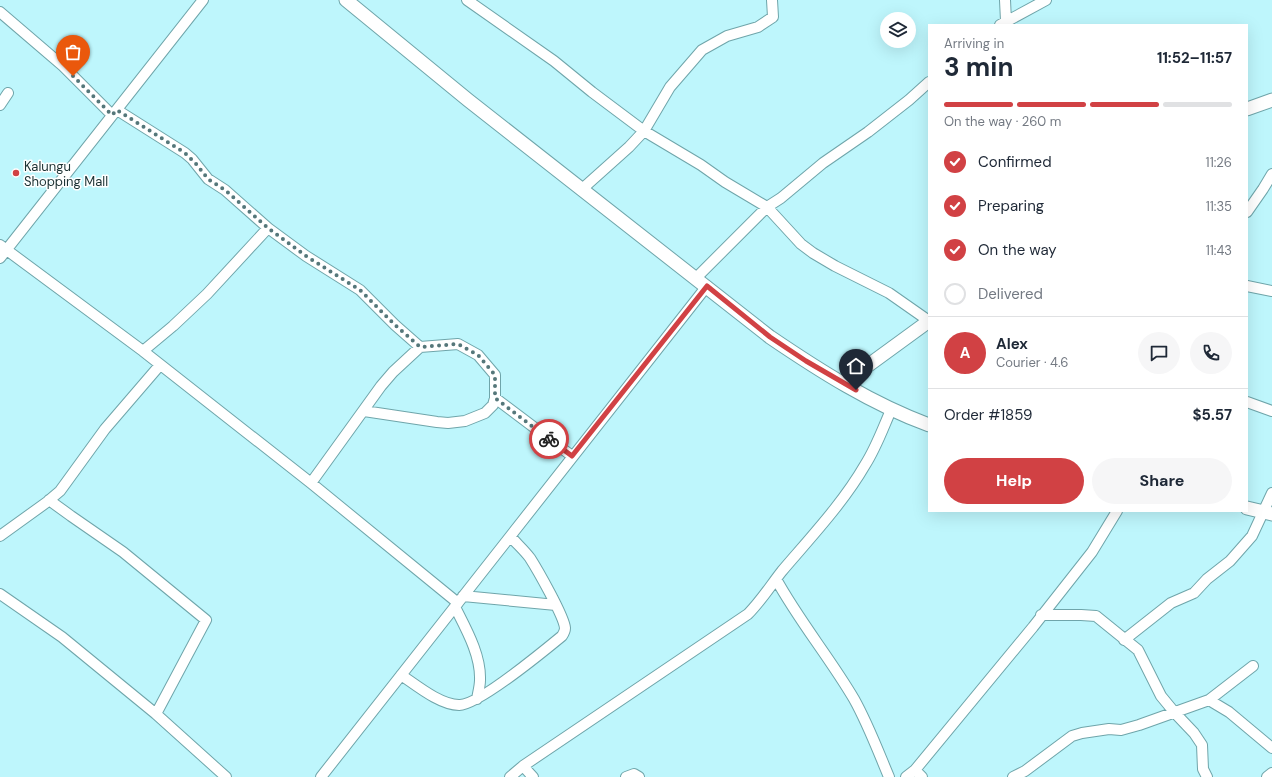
<!DOCTYPE html>
<meta charset="utf-8">
<style>
body{margin:0;font-family:"DM Sans",sans-serif;background:#f6f6f7;color:#1f2937;height:100vh;display:flex;flex-direction:column;font-size:15px;white-space:nowrap}
*{box-sizing:border-box;margin:0}
p{font-size:13px;color:#747a83}
.icon{flex:none;width:22px;height:22px;fill:none;stroke:currentColor;stroke-width:2;stroke-linecap:round;stroke-linejoin:round}
.map{position:relative;flex:1;overflow:hidden}
.sheet{position:absolute;left:928px;top:24px;width:320px;height:488px;display:flex;flex-direction:column;background:#fff;border-radius:0px;box-shadow:0 4px 16px #0002}
.sheet>*{flex:none}
.fabs{position:absolute;left:880px;top:12px;display:grid;gap:8px}
.fabs a{display:grid;place-items:center;width:36px;height:36px;border-radius:50%;background:#fff;box-shadow:0 4px 16px #0002;font-size:20px}
.pin{position:absolute;display:grid;place-items:center;width:34px;height:34px;color:#fff;margin:-41px -17px;border-radius:50% 50% 50% 0;rotate:-45deg;box-shadow:0 0 4px #0007}
.pin .icon{rotate:45deg}
.courier{position:absolute;display:grid;place-items:center;width:40px;height:40px;margin:-20px;border:3px solid #d14144;border-radius:50%;background:#fff;color:#222;box-shadow:0 1px 5px #0007}
.summary em{font-style:normal;font-weight:700}
.summary div{display:flex;flex-direction:column-reverse}
.summary{display:flex;align-items:center;justify-content:space-between;height:68px;padding:0 16px}
h1{font-size:26px;font-weight:700;line-height:30px}
.bar{display:grid;grid-template-columns:repeat(4,1fr);gap:6px 4px;align-content:center;height:48px;padding:0 16px}
.bar i{height:5px;border-radius:3px;background:#e0e1e3}
.bar .current{background:#d14144}
.bar p{grid-column:span 4}
.line{display:flex;align-items:center;gap:10px;padding:0 16px;border-top:1px solid #e0e1e3}
.line div{flex:1}
.round{display:grid;place-items:center;flex:none;width:42px;height:42px;border-radius:21px;background:#f6f6f7}
ol{padding:0 16px;list-style:none}
li{display:flex;align-items:center;gap:12px;height:44px}
li p{margin-inline-start:auto}
li .icon{padding:4px;border-radius:50%;background:#d14144;color:#fff;stroke-width:4}
li:last-child{color:#747a83}
li i{width:22px;height:22px;border:2px solid #e0e1e3;border-radius:50%}
.button{display:flex;gap:8px;margin-top:auto;padding:8px 16px}
.button a{flex:1;height:46px;border-radius:24px;background:#d14144;color:#fff;font-size:16px;font-weight:700;line-height:46px;text-align:center}
.button a+a{background:#f6f6f7;color:#1f2937}
.map>svg:first-child{display:block}
.lines{fill:none;stroke-linecap:round;stroke-linejoin:round}
.minor-casing{stroke:#6fa5aa;stroke-width:12}
.tertiary-casing{stroke:#6fa5aa;stroke-width:15}
.minor{stroke:#fff;stroke-width:10}
.tertiary{stroke:#fff;stroke-width:13}
.done{stroke:#55777a;stroke-width:4;stroke-dasharray:0 7.2}
.route{stroke:#d14144;stroke-width:5}
.poi-dot{fill:#d14144;stroke:#fff;stroke-width:1.5}
.labels{text-anchor:middle;stroke-width:3;stroke-linejoin:round;paint-order:stroke}
.poi-label{font-size:13px;fill:#1c3234;stroke:#fff;text-anchor:start}
</style>
<div class="map">
<svg width="1272" height="777" viewBox="0 0 1272 777">
<rect width="100%" height="100%" fill="#bef6fc"/>
<g class="lines">
<!-- minor casing -->
<g class="minor-casing">
<path id="minor" d="M467 0 554 61 592 92 644 131 701 165 725 182 767 207 801 244 813 253 835 266 889 293 929 321
M1005 0 1006 21
M0 12 63 66 112 115
M1000 25 1046 0
M0 105 8 93
M117 110 185 153 192 159 208 179 225 190 268 228 306 256 360 290 395 325 420 347
M581 190 629 147 644 131 670 87 702 50 727 36 758 27 773 17 772 0
M1247 212 1263 189 1272 174
M0 245 143 351 311 483 458 603
M0 258 203 0
M696 278 767 207 781 198 823 163 868 132 909 100 929 82
M1247 286 1272 291
M143 351 173 326 207 294 268 228
M495 398 572 456
M1247 402 1272 411
M311 483 381 386 393 372 420 347 458 344 478 355 495 375V398L493 405 485 413 465 421 448 423 437 422 364 411
M49 500 71 516 123 552 206 620 156 714
M0 536 47 502 60 491 105 429 160 365
M776 579C799 621 830 658 854 699 868 724 878 751 889 777
M0 594 62 637 156 714 226 777
M463 596 556 605
M455 607C466 629 481 655 480 680 480 686 478 693 477 699
M1041 615H1081L1096 616 1138 650 1161 696 1175 713 1194 733 1202 745 1203 769 1207 777
M1124 640 1171 603 1194 593 1207 579 1230 561 1252 536 1272 493
M401 675C416 685 440 705 459 705 477 706 545 650 562 636 564 633 565 631 565 628 564 616 537 569 530 558 524 550 517 544 511 537
M1209 700 1253 666
M523 766 533 777
M915 770 922 777
M321 777 707 286
M510 777 523 766 748 614C761 601 771 585 782 571 811 537 843 503 865 465 876 448 883 428 891 410
M626 777 634 774 639 777
M906 777 915 770 1033 627 1092 552 1117 511
M1013 777 1025 771 1072 736 1082 733 1109 729 1121 730 1139 725 1209 700 1229 712 1272 748
M1267 777 1272 773"/>
</g>
<!-- tertiary casing -->
<g class="tertiary-casing">
<path id="tertiary" d="M346 0 468 100 770 337C820 371 872 404 929 425
M1247 109 1272 100
M844 383 929 321
M1247 508 1272 514"/>
</g>
<!-- minor -->
<use href="#minor" class="minor"/>
<!-- tertiary -->
<use href="#tertiary" class="tertiary"/>
</g>
<g class="lines">
<!-- done -->
<path class="done" d="M73 76 112 115 117 110 185 153 197 165 208 179 225 190 268 228 306 256 360 290 395 325 420 347 458 344 478 355 495 375V398L549 439"/>
<!-- route -->
<path class="route" d="M549 439 572 456 707 286 770 337 806 361 856 390"/>
</g>
<!-- markers -->
<circle class="poi-dot" cx="16" cy="173" r="4"/>
<g class="labels">
<!-- poi labels -->
<g class="poi-label">
<text x="24" y="171">Kalungu<tspan x="24" dy="15">Shopping Mall</tspan></text>
</g>
</g>
</svg>
<div class="fabs">
<a><svg class="icon" aria-label="layers" viewBox="0 0 24 24"><path d="M12 4l9 5-9 5-9-5zM3 14l9 5 9-5"/></svg></a>
</div>
<div class="pin" style="left:73px;top:76px;background:#ea580c"><svg class="icon" aria-label="bag" viewBox="0 0 24 24"><path d="M5 8h14l-1 12H6zM9 8a3 3 0 0 1 6 0"/></svg></div>
<div class="pin" style="left:856px;top:390px;background:#1f2937"><svg class="icon" aria-label="home" viewBox="0 0 24 24"><path d="M3 11l9-7 9 7M6 9v11h12V9"/></svg></div>
<div class="courier" style="left:549px;top:439px"><svg class="icon" aria-label="bike" viewBox="0 0 24 24"><circle cx="6" cy="16" r="4"/><circle cx="18" cy="16" r="4"/><path d="M6 16l4-8h5l3 8M10 8l3 8H6M13 5h3"/></svg></div>
<section class="sheet">
<div class="summary"><div><h1>3 min</h1><p>Arriving in</p></div><em>11:52–11:57</em></div>
<div class="bar"><i class="current"></i><i class="current"></i><i class="current"></i><i></i><p>On the way · 260 m</p></div>
<ol>
<li><svg class="icon" aria-label="check" viewBox="0 0 24 24"><path d="M5 12l5 5 9-10"/></svg>Confirmed<p>11:26</p></li>
<li><svg class="icon" aria-label="check" viewBox="0 0 24 24"><path d="M5 12l5 5 9-10"/></svg>Preparing<p>11:35</p></li>
<li><svg class="icon" aria-label="check" viewBox="0 0 24 24"><path d="M5 12l5 5 9-10"/></svg>On the way<p>11:43</p></li>
<li><i></i>Delivered</li>
</ol>
<div class="line" style="height:72px"><b class="round" style="background:#d14144;color:#fff">A</b><div><b>Alex</b><p>Courier · 4.6</p></div><a class="round"><svg class="icon" aria-label="chat" viewBox="0 0 24 24"><path d="M4 5h16v11H9l-5 4z"/></svg></a><a class="round"><svg class="icon" aria-label="phone" viewBox="0 0 24 24"><path d="M5 4h4l2 5-3 2q2 4 5 5l2-3 5 2v4C11 20 4 13 5 4z"/></svg></a></div>
<div class="line" style="height:52px"><div>Order #1859</div><b>$5.57</b></div>
<div class="button"><a>Help</a><a>Share</a></div>
</section>
</div>
